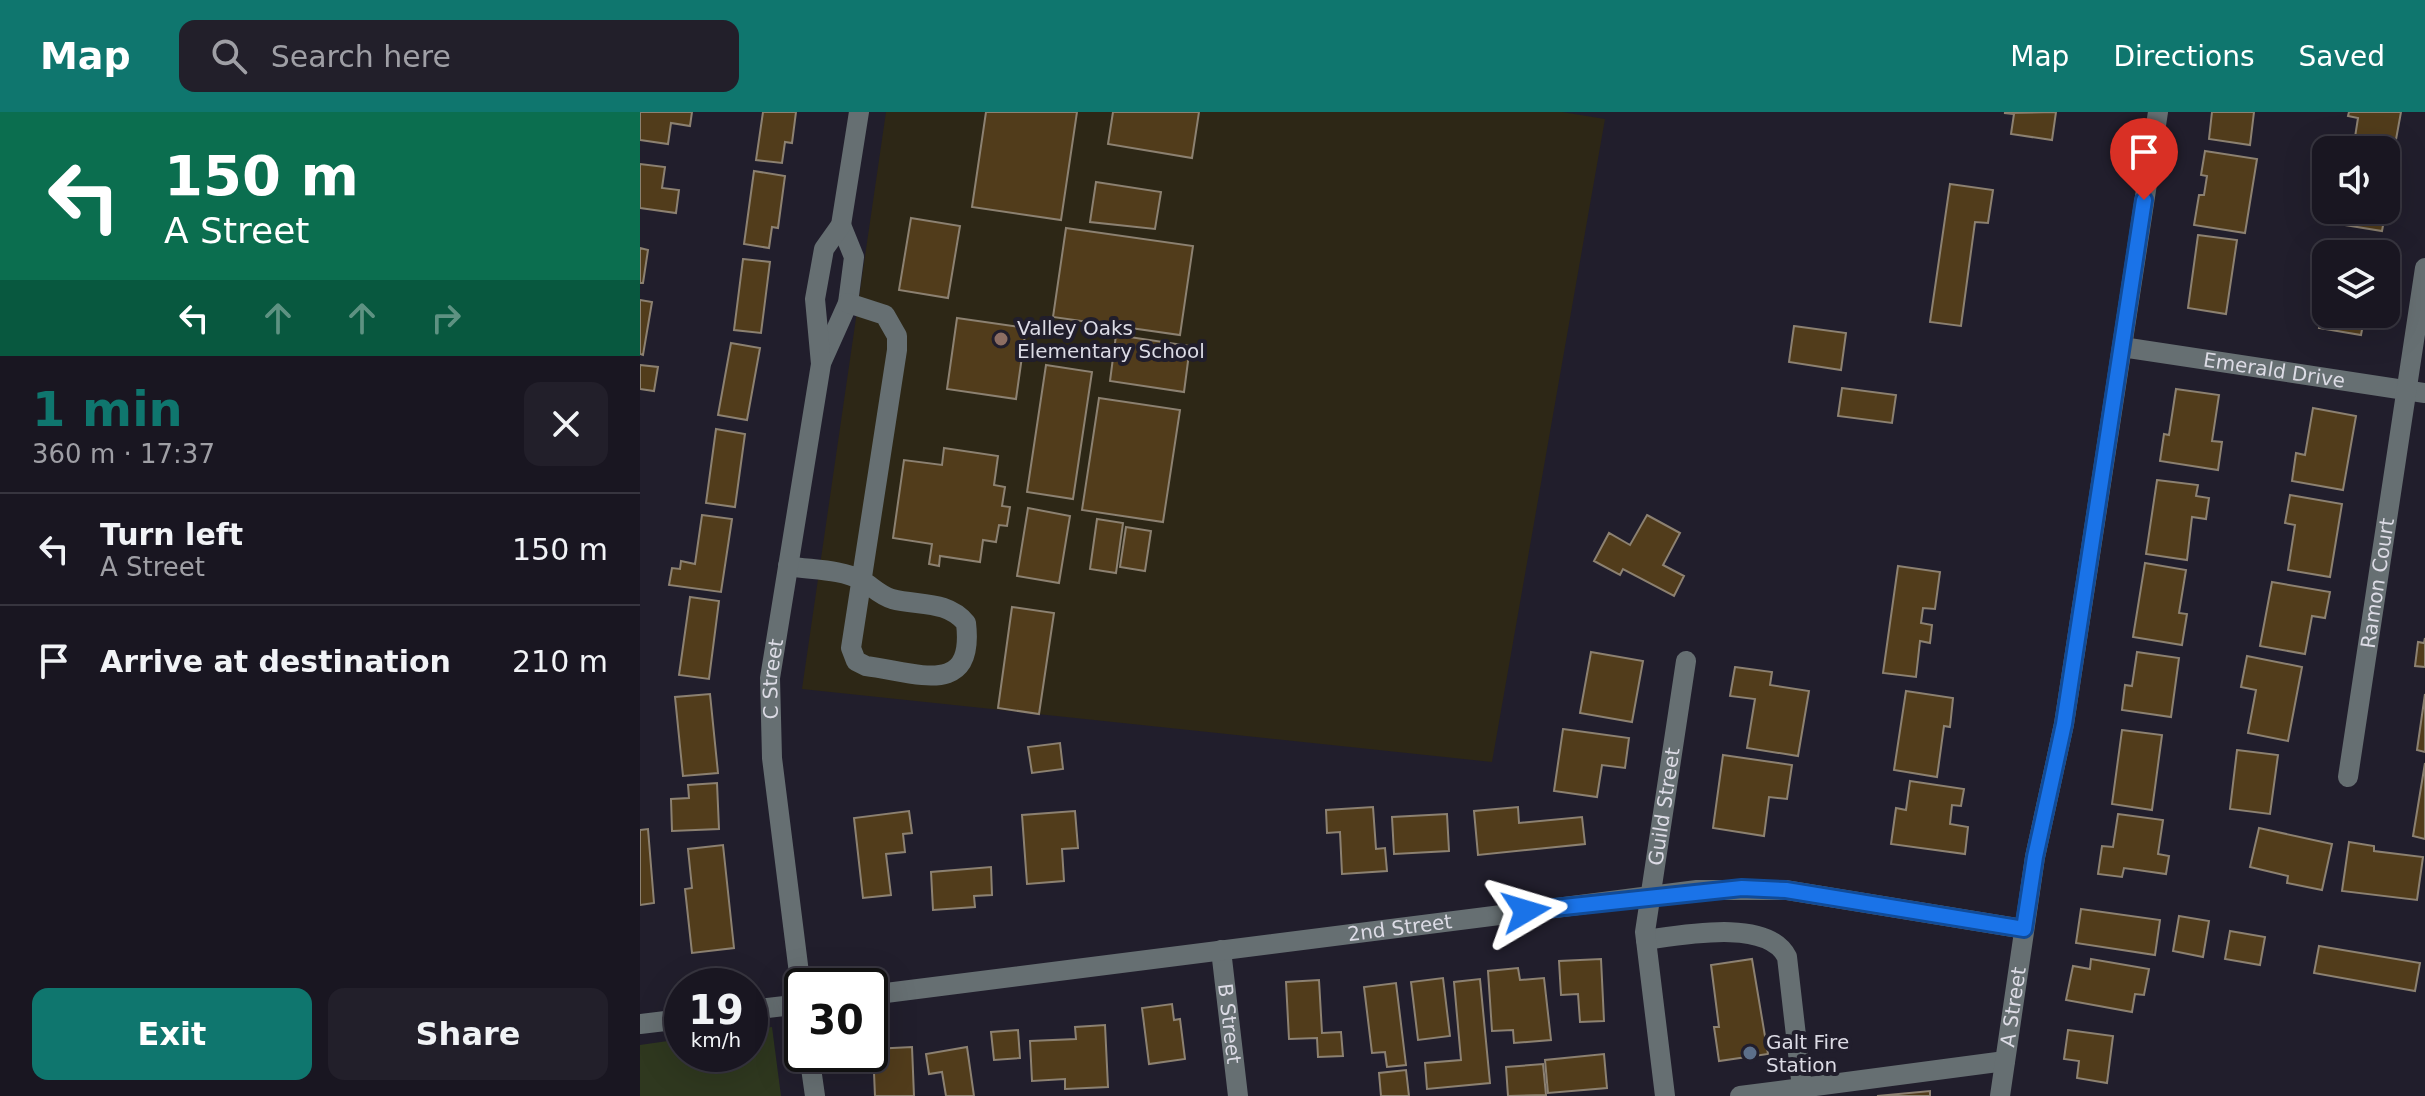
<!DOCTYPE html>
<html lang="en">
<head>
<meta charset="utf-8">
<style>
	:root { --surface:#191621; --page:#221f2a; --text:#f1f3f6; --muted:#9f9fa5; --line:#37353f; --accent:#0f766e }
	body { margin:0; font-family:"DejaVu Sans",sans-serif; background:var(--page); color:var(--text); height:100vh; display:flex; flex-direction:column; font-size:30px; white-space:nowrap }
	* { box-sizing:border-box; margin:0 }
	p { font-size:26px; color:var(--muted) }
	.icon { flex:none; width:44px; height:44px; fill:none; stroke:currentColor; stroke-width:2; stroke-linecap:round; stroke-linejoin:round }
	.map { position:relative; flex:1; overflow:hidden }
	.side { display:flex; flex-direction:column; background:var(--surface); width:640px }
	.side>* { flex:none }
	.top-card { background:#0b6e4f; color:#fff; overflow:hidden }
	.controls { position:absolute; left:1672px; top:24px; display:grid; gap:16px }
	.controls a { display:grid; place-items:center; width:88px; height:88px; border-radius:16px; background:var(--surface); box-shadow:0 8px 32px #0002,0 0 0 2px var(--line); font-size:40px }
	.speed { position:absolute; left:24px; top:856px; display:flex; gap:16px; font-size:40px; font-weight:700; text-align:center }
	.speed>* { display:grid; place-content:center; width:104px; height:104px; border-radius:50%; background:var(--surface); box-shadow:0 8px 32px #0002,0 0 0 2px var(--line); line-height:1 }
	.speed small { font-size:20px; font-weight:400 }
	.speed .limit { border:4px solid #111; border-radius:12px; background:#fff; color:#111 }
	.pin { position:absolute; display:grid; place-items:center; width:68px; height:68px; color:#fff; margin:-82px -34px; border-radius:50% 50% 50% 0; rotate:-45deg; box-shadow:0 0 8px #0007 }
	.pin .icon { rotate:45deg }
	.me { position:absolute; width:88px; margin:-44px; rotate:83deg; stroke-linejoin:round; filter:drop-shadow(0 0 6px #0008) }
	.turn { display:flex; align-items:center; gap:28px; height:168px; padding:0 32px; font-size:36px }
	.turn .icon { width:104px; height:104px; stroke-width:2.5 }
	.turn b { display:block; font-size:56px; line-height:68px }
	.lanes { display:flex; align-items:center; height:76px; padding:0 32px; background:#0003; justify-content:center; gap:40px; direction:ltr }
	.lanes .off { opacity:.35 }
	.round { display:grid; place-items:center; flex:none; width:84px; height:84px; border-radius:16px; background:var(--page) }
	.head { display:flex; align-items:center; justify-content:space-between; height:136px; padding:0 32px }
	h1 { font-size:48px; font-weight:700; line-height:60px; color:var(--accent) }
	.cta { display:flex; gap:16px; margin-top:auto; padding:16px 32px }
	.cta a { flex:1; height:92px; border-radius:16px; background:var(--accent); color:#fff; font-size:32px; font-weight:700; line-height:92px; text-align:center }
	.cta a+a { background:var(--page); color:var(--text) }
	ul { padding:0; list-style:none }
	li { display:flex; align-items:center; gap:24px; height:112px; padding:0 32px; border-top:2px solid var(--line) }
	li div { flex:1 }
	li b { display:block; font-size:30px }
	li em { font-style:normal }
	header { display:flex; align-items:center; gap:48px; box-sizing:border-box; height:112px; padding:0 40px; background:var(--accent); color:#fff }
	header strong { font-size:38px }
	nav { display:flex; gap:44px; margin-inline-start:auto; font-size:28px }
	.search { width:560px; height:72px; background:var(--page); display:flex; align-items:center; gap:20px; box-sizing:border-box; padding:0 28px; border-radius:16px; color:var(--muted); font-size:30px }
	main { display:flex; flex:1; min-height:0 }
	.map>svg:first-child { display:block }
</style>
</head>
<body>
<header>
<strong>Map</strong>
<div class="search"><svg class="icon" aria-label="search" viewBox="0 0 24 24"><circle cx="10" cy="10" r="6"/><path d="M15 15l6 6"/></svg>Search here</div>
<nav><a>Map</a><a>Directions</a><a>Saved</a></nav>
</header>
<main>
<section class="side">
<div class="top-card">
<div class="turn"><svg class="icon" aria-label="left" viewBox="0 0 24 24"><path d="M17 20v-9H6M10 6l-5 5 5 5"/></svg><div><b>150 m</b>A Street</div></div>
<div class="lanes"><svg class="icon" aria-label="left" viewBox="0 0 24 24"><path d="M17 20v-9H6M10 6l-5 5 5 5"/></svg><svg class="icon off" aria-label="ahead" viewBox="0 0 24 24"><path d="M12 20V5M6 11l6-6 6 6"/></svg><svg class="icon off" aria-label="ahead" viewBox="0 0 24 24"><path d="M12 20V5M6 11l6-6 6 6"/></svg><svg class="icon off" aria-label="right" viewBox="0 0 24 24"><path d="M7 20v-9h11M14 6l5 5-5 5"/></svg></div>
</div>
<div class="head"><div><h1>1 min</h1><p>360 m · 17:37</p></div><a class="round"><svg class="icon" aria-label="close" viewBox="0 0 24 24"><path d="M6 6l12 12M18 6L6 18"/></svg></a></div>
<ul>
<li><svg class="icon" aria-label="left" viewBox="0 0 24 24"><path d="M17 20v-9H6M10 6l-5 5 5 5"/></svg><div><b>Turn left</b><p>A Street</p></div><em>150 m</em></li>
<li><svg class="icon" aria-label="arrive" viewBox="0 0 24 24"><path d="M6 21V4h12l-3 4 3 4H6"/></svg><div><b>Arrive at destination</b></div><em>210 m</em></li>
</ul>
<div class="cta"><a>Exit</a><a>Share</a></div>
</section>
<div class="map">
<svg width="1785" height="984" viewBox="0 0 1785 984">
	<rect width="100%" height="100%" fill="#211e2c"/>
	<path fill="#2d2716" d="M 246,0 L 922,0 L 965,7 L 852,650 L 162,577 Z"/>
	<path fill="#2f381f" d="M 132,915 L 141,984 L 0,984 L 0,933 L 42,927 L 42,942 L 110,942 L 110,918 Z"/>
	<path fill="#513c1b" stroke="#8c8171" stroke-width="2" d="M 0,0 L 52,0 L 50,14 L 31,11 L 28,32 L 0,28 Z
		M 123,0 L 156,0 L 152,31 L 145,30 L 142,51 L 116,48 Z
		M 346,0 L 437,0 L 421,108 L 332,95 Z
		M 473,0 L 559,0 L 552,46 L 468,32 Z
		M 1416,0 L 1412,28 L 1371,22 L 1374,2 L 1364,1 Z
		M 1572,0 L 1614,0 L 1610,33 L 1569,27 Z
		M 1709,0 L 1761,0 L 1751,55 L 1746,54 L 1746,38 L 1713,38 L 1718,6 L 1708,4 Z
		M 1565,39 L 1617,47 L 1605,121 L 1554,113 L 1559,83 L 1564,83 L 1567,64 L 1561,63 Z
		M 0,52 L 25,55 L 22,76 L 39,78 L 36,101 L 0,96 Z
		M 114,59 L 145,64 L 138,116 L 132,115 L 129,136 L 104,132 Z
		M 456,70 L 521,80 L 515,117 L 450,110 Z
		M 1310,72 L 1353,78 L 1348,111 L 1335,110 L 1321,214 L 1290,210 Z
		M 1688,98 L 1746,98 L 1742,119 L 1686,110 Z
		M 271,106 L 320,114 L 308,186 L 259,178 Z
		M 426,116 L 553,134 L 540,223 L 413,205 Z
		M 1558,123 L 1597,128 L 1586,202 L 1548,196 Z
		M 0,136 L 8,138 L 3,171 L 0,171 Z
		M 103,147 L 130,150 L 121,221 L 94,218 Z
		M 1686,178 L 1686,202 L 1725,202 L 1721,223 L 1679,216 Z
		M 0,188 L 12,190 L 3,243 L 0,242 Z
		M 317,206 L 386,216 L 376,287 L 307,277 Z
		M 1154,214 L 1206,221 L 1201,258 L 1149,250 Z
		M 476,223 L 550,234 L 544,280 L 470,269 Z
		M 91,231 L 120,236 L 107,308 L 78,303 Z
		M 0,253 L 18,255 L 14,279 L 0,277 Z
		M 406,253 L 452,260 L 433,387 L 387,380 Z
		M 1202,276 L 1256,283 L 1252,311 L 1198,304 Z
		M 1536,277 L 1579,283 L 1572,329 L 1582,330 L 1578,358 L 1520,349 L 1524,322 L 1529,323 Z
		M 459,286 L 540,298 L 523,410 L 442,398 Z
		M 1673,296 L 1716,304 L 1703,378 L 1652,369 L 1656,341 L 1665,343 Z
		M 76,317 L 105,322 L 95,395 L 66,391 Z
		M 304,336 L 358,344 L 354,373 L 365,375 L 362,394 L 370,395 L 367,414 L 359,413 L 356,430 L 343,428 L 340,450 L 300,444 L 299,454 L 289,452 L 292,432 L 253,426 L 264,348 L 302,353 Z
		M 1517,368 L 1558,373 L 1556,384 L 1569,386 L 1566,407 L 1552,405 L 1547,448 L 1506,442 Z
		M 1650,383 L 1702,392 L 1690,465 L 1648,458 L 1655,413 L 1645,411 Z
		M 388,396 L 430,404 L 419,471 L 377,464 Z
		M 62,403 L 92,407 L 81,480 L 29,473 L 32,456 L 40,457 L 41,449 L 55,452 Z
		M 1007,403 L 1040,421 L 1023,453 L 1044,464 L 1034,484 L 983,457 L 980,463 L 954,449 L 969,421 L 990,433 Z
		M 457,407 L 483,411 L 476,461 L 450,457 Z
		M 486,415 L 511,419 L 505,459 L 480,455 Z
		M 1505,451 L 1546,458 L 1539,501 L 1547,502 L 1542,533 L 1493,525 Z
		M 1258,454 L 1300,460 L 1295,497 L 1283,496 L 1281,511 L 1292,513 L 1290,531 L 1280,529 L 1276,565 L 1243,561 Z
		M 1632,470 L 1690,480 L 1685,506 L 1672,504 L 1665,542 L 1620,534 Z
		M 50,485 L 79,489 L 69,567 L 39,563 Z
		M 372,495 L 414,501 L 399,602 L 358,596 Z
		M 1785,526 L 1785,555 L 1775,554 L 1778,530 L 1784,531 Z
		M 951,540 L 1003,549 L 992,610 L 940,601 Z
		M 1497,540 L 1539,546 L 1531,605 L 1482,598 L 1485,573 L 1492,574 Z
		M 1607,544 L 1662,555 L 1648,629 L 1608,621 L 1616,578 L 1601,575 Z
		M 1095,555 L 1132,560 L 1130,573 L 1169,579 L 1158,644 L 1107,636 L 1115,587 L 1090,584 Z
		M 1266,579 L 1313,586 L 1310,615 L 1304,614 L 1297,665 L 1254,658 Z
		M 70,582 L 78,661 L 43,664 L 35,585 Z
		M 1785,582 L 1785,640 L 1777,638 Z
		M 923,617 L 989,626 L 985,656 L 962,653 L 957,685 L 914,679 Z
		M 1482,618 L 1522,623 L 1512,698 L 1472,692 Z
		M 420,631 L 423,657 L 392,661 L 388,635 Z
		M 1597,638 L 1638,643 L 1630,702 L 1590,697 Z
		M 1083,643 L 1152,653 L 1147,687 L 1129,685 L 1124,724 L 1073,716 Z
		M 1785,651 L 1785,727 L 1773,724 Z
		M 1270,669 L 1324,677 L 1321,694 L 1312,693 L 1310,712 L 1328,715 L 1325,742 L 1251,732 L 1256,696 L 1266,698 Z
		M 77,671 L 79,717 L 32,719 L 31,687 L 49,686 L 48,673 Z
		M 733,695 L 736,737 L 745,736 L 747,759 L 702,762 L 700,720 L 687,721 L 686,698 Z
		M 878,695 L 879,711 L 942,705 L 945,732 L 838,743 L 834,699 Z
		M 269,699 L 272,721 L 263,722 L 265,740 L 246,742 L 251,783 L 223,786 L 214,706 Z
		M 435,699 L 438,736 L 422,737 L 424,769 L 387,772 L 382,703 Z
		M 807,702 L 809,739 L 754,742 L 752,705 Z
		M 1478,702 L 1523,708 L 1518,742 L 1529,744 L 1526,762 L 1484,756 L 1482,765 L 1458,762 L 1462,734 L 1473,735 Z
		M 1619,716 L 1692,732 L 1682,778 L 1647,771 L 1648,764 L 1610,755 Z
		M 8,717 L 14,791 L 0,793 L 0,718 Z
		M 1709,730 L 1734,734 L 1734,739 L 1783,745 L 1777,788 L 1702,779 Z
		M 83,733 L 94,836 L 52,841 L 45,777 L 52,776 L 48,737 Z
		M 351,755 L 352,783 L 334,784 L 335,795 L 293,798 L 291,760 Z
		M 1441,797 L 1520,808 L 1515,843 L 1436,831 Z
		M 1539,804 L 1569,809 L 1563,845 L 1533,839 Z
		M 1590,819 L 1625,825 L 1620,853 L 1585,847 Z
		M 1679,834 L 1780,851 L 1775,879 L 1674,861 Z
		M 961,847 L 964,909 L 940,910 L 938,882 L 921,883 L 919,849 Z
		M 1112,847 L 1128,942 L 1079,949 L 1074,915 L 1079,915 L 1071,853 Z
		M 1451,847 L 1509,857 L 1504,883 L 1495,882 L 1492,900 L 1426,888 L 1433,854 L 1450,857 Z
		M 878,856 L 880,868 L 904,866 L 911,928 L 874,931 L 873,918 L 852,919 L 848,859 Z
		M 803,866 L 810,924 L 778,928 L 771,870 Z
		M 840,867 L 850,971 L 787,977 L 785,951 L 821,948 L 814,870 Z
		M 679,868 L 682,921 L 701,920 L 703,944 L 678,945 L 677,926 L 649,927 L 646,870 Z
		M 756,871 L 766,953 L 747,955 L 745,940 L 732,941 L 724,875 Z
		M 532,892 L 534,908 L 540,907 L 545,947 L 509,952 L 502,896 Z
		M 465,913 L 468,975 L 425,977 L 425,967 L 392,969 L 390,929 L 436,927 L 435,915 Z
		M 378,918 L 380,946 L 354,948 L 351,920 Z
		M 1428,918 L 1473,924 L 1467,971 L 1437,966 L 1439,949 L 1424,947 Z
		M 272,935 L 274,984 L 235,984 L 233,937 Z
		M 327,935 L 334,984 L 306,984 L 302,960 L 289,962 L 286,942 Z
		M 964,942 L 967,976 L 908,981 L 905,948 Z
		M 903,952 L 906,983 L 868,984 L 866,955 Z
		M 766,958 L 769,984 L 741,984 L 739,961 Z
		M 1290,979 L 1290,984 L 1237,984 Z"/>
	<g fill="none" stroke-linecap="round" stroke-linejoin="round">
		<g stroke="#666f72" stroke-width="20">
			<path id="s1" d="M 1482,235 L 1785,281"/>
			<path d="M 182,249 L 208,191 L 214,145 L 201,113"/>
			<path d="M 148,454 C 170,458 201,457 221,468 C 232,474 239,483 252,487 C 279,494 307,488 326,511 C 335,587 275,560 226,554 L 216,549 L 211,536 L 257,238 L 257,224 L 245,203 L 208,191"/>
			<path id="s2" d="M 1708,665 L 1785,156"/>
			<path d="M 1006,828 C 1042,823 1128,806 1147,845 L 1162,976"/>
			<path id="s3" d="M 581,838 L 598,984"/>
			<path id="s4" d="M 230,883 L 1057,778 L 1146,778 L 1384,817"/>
			<path id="s5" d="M 162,885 L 132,646 L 130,566 L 181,252 L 175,187 L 184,137 L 201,113 L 219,0"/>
			<path d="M 110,898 L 162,892"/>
			<path d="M 0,912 L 42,907"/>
			<path d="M 169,942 L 175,984"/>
			<path id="s6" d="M 1025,984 L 1005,820 L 1046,549"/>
			<path d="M 1100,984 L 1365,949"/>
			<path id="s7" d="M 1360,984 L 1395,745 L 1424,612 L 1518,0"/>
		</g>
	</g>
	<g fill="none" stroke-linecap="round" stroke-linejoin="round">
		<g stroke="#114b97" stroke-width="20">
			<path id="route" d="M 886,799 L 1102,776 L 1146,778 L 1384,817 L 1395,745 L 1424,612 L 1504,88"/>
		</g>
		<use href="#route" stroke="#1a73e8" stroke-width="14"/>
	</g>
	<circle fill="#8d6e63" stroke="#211e2c" stroke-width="3" cx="361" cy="227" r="8"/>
	<circle fill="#5c6f8a" stroke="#211e2c" stroke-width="3" cx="1110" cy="941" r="8"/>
	<g text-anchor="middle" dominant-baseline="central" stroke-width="8" stroke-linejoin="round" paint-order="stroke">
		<g font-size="20" fill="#dcdbe5" stroke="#211e2c" text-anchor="start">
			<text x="377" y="216">Valley Oaks<tspan x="377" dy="23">Elementary School</tspan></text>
			<text x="1126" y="930">Galt Fire<tspan x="1126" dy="23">Station</tspan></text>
		</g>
		<g font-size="20" fill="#dcdbe5" stroke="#211e2c">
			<text stroke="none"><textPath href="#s1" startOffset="154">Emerald Drive</textPath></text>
			<text stroke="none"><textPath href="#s2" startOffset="196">Ramon Court</textPath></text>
			<text stroke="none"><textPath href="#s5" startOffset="320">C Street</textPath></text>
			<text stroke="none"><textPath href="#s6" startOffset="292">Guild Street</textPath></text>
			<text stroke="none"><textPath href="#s4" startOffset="534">2nd Street</textPath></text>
			<text stroke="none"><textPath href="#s7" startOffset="90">A Street</textPath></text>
			<text stroke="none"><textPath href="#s3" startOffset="74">B Street</textPath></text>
		</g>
	</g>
</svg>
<div class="controls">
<a><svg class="icon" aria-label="sound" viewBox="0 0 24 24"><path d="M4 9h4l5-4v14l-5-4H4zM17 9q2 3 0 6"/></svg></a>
<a><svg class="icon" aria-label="layers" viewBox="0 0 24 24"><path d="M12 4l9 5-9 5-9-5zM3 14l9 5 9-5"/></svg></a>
</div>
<div class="speed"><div>19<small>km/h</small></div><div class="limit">30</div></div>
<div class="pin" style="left:1504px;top:88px;background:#d93025"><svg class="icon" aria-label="arrive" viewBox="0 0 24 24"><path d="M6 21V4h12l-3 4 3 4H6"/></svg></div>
<svg class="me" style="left:886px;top:799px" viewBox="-20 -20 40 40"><path d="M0-17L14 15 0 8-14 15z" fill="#1a73e8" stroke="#fff" stroke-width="4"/></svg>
</div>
</main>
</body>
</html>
